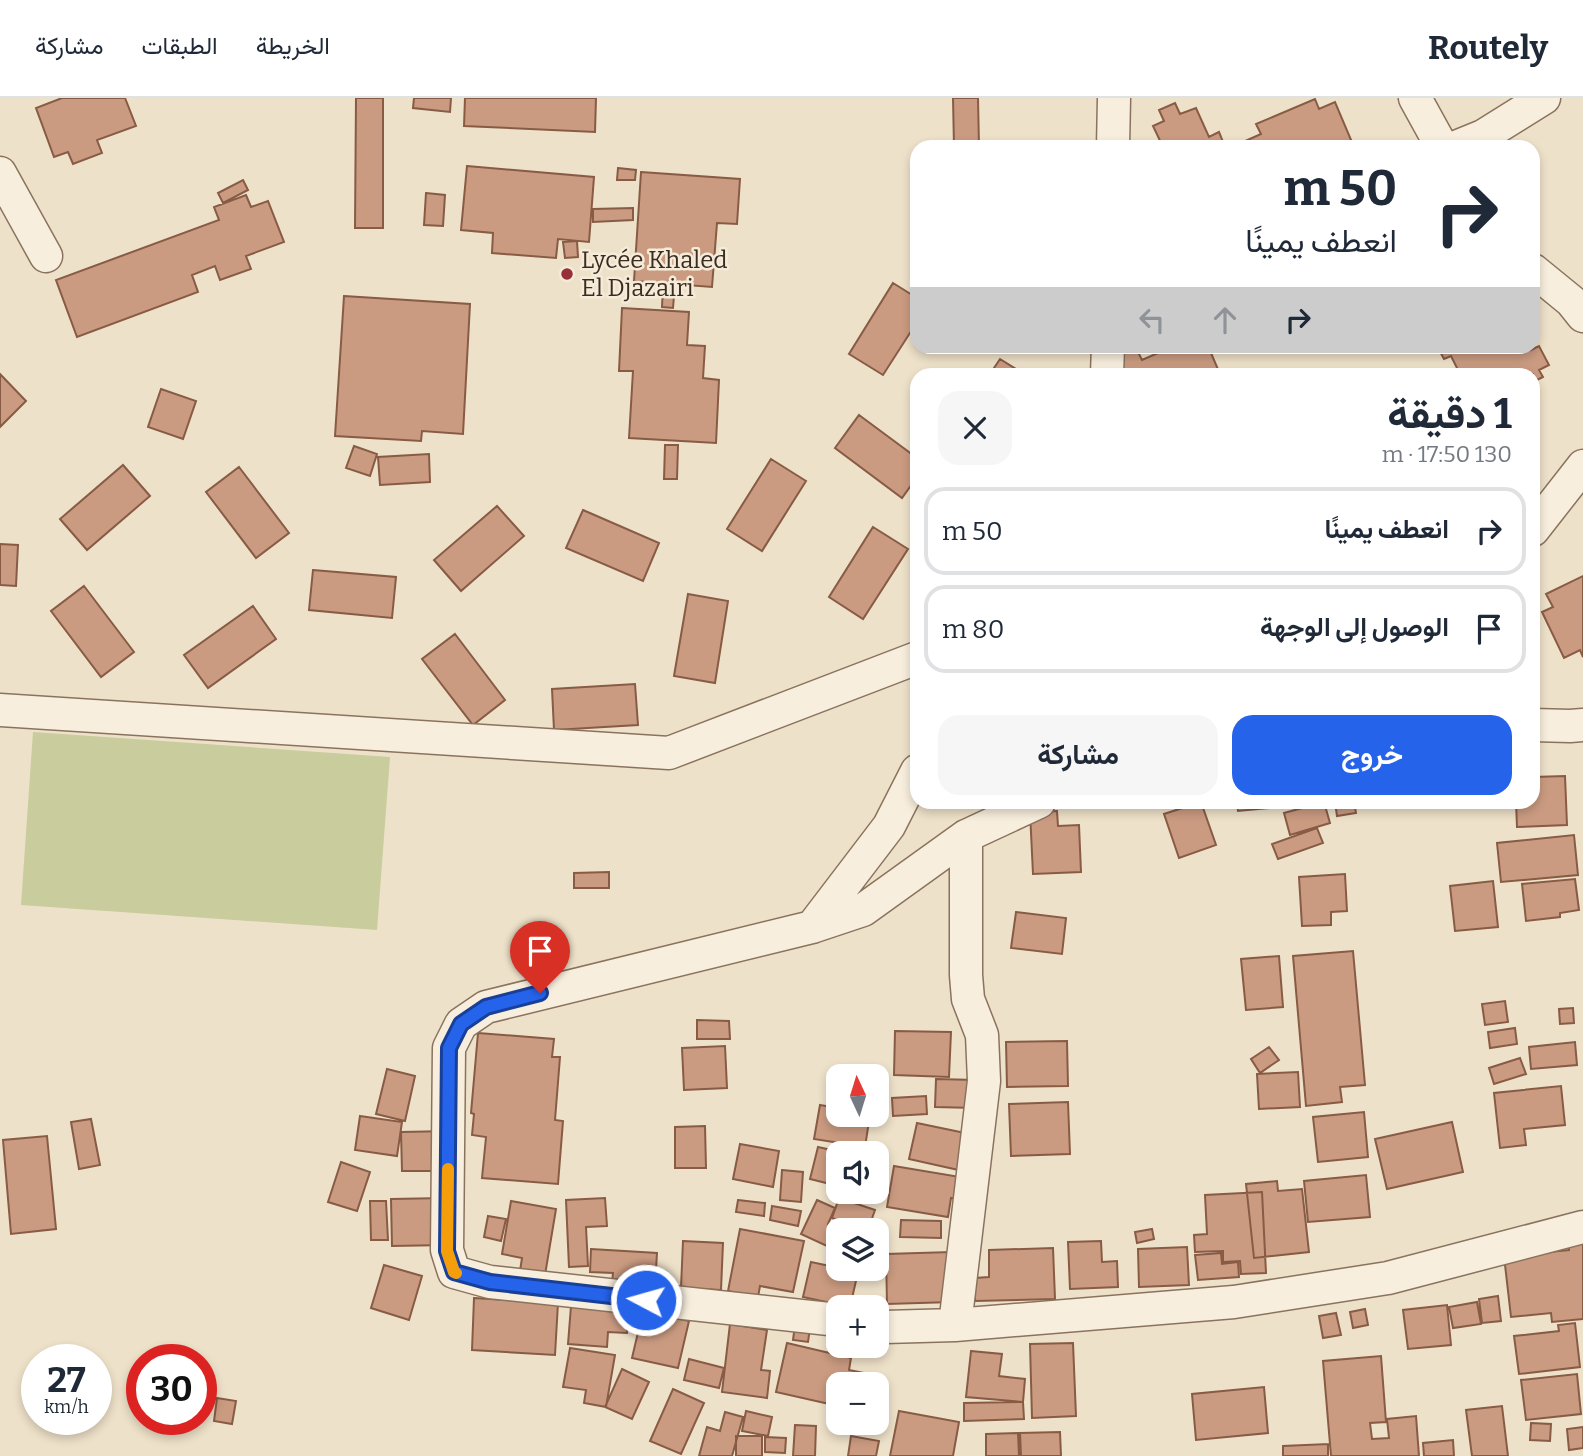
<!DOCTYPE html>
<html lang="ar">
<head>
<meta charset="utf-8">
<style>
	:root { --surface:#fff; --page:#f6f6f7; --text:#1f2937; --muted:#747a83; --line:#e0e1e3; --accent:#2563eb }
	body { margin:0; font-family:Bitter,Vazirmatn,serif; background:var(--page); color:var(--text); direction:rtl; height:100vh; display:flex; flex-direction:column; font-size:26px; white-space:nowrap }
	* { box-sizing:border-box; margin:0 }
	p { font-size:23px; color:var(--muted) }
	.icon { flex:none; width:38px; height:38px; fill:none; stroke:currentColor; stroke-width:2; stroke-linecap:round; stroke-linejoin:round }
	.map { position:relative; flex:1; overflow:hidden; direction:ltr }
	.sheet { position:absolute; left:910px; top:270px; width:630px; height:441px; display:flex; flex-direction:column; background:var(--surface); border-radius:21px; box-shadow:0 4px 10px #0003; direction:rtl }
	.sheet>* { flex:none }
	.guide { position:absolute; left:910px; top:42px; width:630px; height:214px; border-radius:21px; box-shadow:0 4px 10px #0003; direction:rtl; background:#fff; color:var(--text); overflow:hidden }
	.needle { width:46px; rotate:356deg }
	.fabs { position:absolute; left:826px; top:966px; display:grid; gap:14px }
	.fabs a { display:grid; place-items:center; width:63px; height:63px; border-radius:14px; background:var(--surface); box-shadow:0 4px 10px #0003; font-size:35px }
	.speed { position:absolute; left:21px; top:1246px; display:flex; gap:14px; font-size:35px; font-weight:700; text-align:center }
	.speed>* { display:grid; place-content:center; width:91px; height:91px; border-radius:50%; background:var(--surface); box-shadow:0 4px 10px #0003; line-height:1 }
	.speed small { font-size:18px; font-weight:400 }
	.speed .limit { border:10px solid #d22; background:#fff; color:#111 }
	.pin { position:absolute; display:grid; place-items:center; width:60px; height:60px; color:#fff; margin:-72px -30px; border-radius:50% 50% 50% 0; rotate:-45deg; box-shadow:0 0 7px #0007 }
	.pin .icon { rotate:45deg }
	.me { position:absolute; width:77px; margin:-38px; rotate:276deg; stroke-linejoin:round; filter:drop-shadow(0 0 5px #0008) }
	.turn { display:flex; align-items:center; gap:24px; height:147px; padding:0 28px; font-size:32px }
	.turn .icon { width:91px; height:91px; stroke-width:2.5 }
	.turn b { display:block; font-size:49px; line-height:60px }
	.lanes { display:flex; align-items:center; height:66px; padding:0 28px; background:#0003; justify-content:center; gap:35px; direction:ltr }
	.lanes .off { opacity:.35 }
	.round { display:grid; place-items:center; flex:none; width:74px; height:74px; border-radius:21px; background:var(--page) }
	.overview { display:flex; align-items:center; justify-content:space-between; height:119px; padding:0 28px }
	h1 { font-size:42px; font-weight:700; line-height:52px }
	.primary-button { display:flex; gap:14px; margin-top:auto; padding:14px 28px }
	.primary-button a { flex:1; height:80px; border-radius:21px; background:var(--accent); color:#fff; font-size:28px; font-weight:700; line-height:80px; text-align:center }
	.primary-button a+a { background:var(--page); color:var(--text) }
	ul { padding:0; list-style:none }
	li { display:flex; align-items:center; gap:21px; height:88px; margin:0 14px 10px; padding:0 14px; border:4px solid var(--line); border-radius:21px }
	li div { flex:1 }
	li b { display:block; font-size:26px }
	li em { font-style:normal }
	header { display:flex; align-items:center; gap:42px; box-sizing:border-box; height:98px; padding:0 35px; background:var(--surface); border-bottom:2px solid var(--line) }
	header strong { font-size:33px }
	nav { display:flex; gap:38px; margin-inline-start:auto; font-size:24px }
	.map>svg:first-child { display:block }
</style>
</head>
<body>
<header>
<strong>Routely</strong>
<nav><a>الخريطة</a><a>الطبقات</a><a>مشاركة</a></nav>
</header>
<div class="map">
<svg width="1583" height="1358" viewBox="0 0 1583 1358">
	<rect width="100%" height="100%" fill="#eee1c9"/>
	<path fill="#c9cc9d" d="M 33,634 L 390,659 L 377,832 L 21,807 Z"/>
	<path fill="#ca9b81" stroke="#885b45" stroke-width="2" d="M 62,0 L 125,0 L 136,28 L 97,42 L 102,55 L 73,66 L 68,54 L 54,59 L 36,10 Z
		M 356,0 L 383,0 L 383,130 L 355,130 Z
		M 414,0 L 451,0 L 450,14 L 413,10 Z
		M 465,0 L 596,0 L 595,34 L 464,28 Z
		M 953,0 L 978,0 L 979,49 L 954,49 Z
		M 1315,1 L 1319,11 L 1335,4 L 1354,49 L 1232,49 L 1261,36 L 1256,26 Z
		M 1175,5 L 1180,16 L 1196,10 L 1209,39 L 1219,34 L 1225,49 L 1163,49 L 1153,28 L 1164,23 L 1159,12 Z
		M 467,68 L 594,79 L 589,144 L 558,141 L 556,160 L 492,155 L 493,135 L 461,132 Z
		M 618,70 L 636,72 L 635,82 L 617,82 Z
		M 641,74 L 740,81 L 737,126 L 717,125 L 712,189 L 634,183 Z
		M 243,82 L 248,92 L 223,105 L 218,95 Z
		M 426,95 L 445,97 L 443,128 L 424,127 Z
		M 246,97 L 251,109 L 268,103 L 284,144 L 246,158 L 251,171 L 220,182 L 215,168 L 192,177 L 198,194 L 77,239 L 56,182 L 219,122 L 214,109 Z
		M 633,110 L 633,122 L 593,124 L 593,111 Z
		M 577,143 L 578,159 L 565,160 L 563,144 Z
		M 893,185 L 917,200 L 917,224 L 883,277 L 849,256 Z
		M 663,186 L 675,186 L 673,210 L 662,209 Z
		M 344,198 L 470,206 L 463,336 L 422,333 L 421,343 L 335,338 Z
		M 622,210 L 689,214 L 687,247 L 705,248 L 703,280 L 719,282 L 716,345 L 629,340 L 633,273 L 619,273 Z
		M 1174,248 L 1208,248 L 1220,276 L 1112,276 L 1114,260 L 1136,250 L 1142,262 Z
		M 1437,248 L 1530,248 L 1531,252 L 1539,248 L 1549,267 L 1539,272 L 1543,279 L 1533,284 L 1533,276 L 1460,276 L 1451,258 L 1444,261 Z
		M 1000,261 L 1024,276 L 990,276 Z
		M 0,276 L 26,303 L 0,329 Z
		M 161,291 L 196,303 L 183,341 L 148,329 Z
		M 859,317 L 917,360 L 917,379 L 902,400 L 835,350 Z
		M 665,347 L 678,347 L 677,381 L 664,381 Z
		M 354,348 L 377,356 L 370,378 L 346,370 Z
		M 429,356 L 430,384 L 380,387 L 378,359 Z
		M 771,361 L 806,383 L 762,453 L 727,431 Z
		M 123,367 L 150,398 L 87,452 L 60,421 Z
		M 239,369 L 289,435 L 256,460 L 206,394 Z
		M 497,408 L 524,438 L 461,493 L 434,462 Z
		M 583,412 L 659,445 L 643,483 L 566,450 Z
		M 873,429 L 908,451 L 863,521 L 829,499 Z
		M 0,446 L 18,447 L 16,488 L 0,487 Z
		M 313,472 L 396,479 L 392,520 L 309,512 Z
		M 1583,478 L 1583,559 L 1580,552 L 1564,560 L 1542,514 L 1553,509 L 1546,496 Z
		M 84,488 L 134,554 L 101,579 L 51,513 Z
		M 688,496 L 728,503 L 715,585 L 674,578 Z
		M 253,508 L 276,541 L 208,590 L 184,557 Z
		M 455,536 L 505,602 L 473,627 L 422,561 Z
		M 635,586 L 638,627 L 554,632 L 552,591 Z
		M 1565,678 L 1567,727 L 1517,729 L 1516,704 L 1533,704 L 1533,679 Z
		M 1201,704 L 1216,747 L 1179,760 L 1164,716 Z
		M 1237,704 L 1278,704 L 1279,709 L 1238,713 Z
		M 1324,704 L 1330,725 L 1290,737 L 1284,715 Z
		M 1335,704 L 1354,704 L 1356,715 L 1337,718 Z
		M 1057,713 L 1058,728 L 1079,727 L 1081,774 L 1033,776 L 1030,714 Z
		M 1317,730 L 1323,745 L 1278,761 L 1272,746 Z
		M 1574,737 L 1578,777 L 1501,784 L 1497,745 Z
		M 609,774 L 609,790 L 574,790 L 574,775 Z
		M 1345,776 L 1347,813 L 1331,814 L 1331,827 L 1302,828 L 1299,779 Z
		M 1575,781 L 1579,812 L 1560,815 L 1560,819 L 1526,823 L 1522,786 Z
		M 1493,783 L 1498,829 L 1455,833 L 1450,788 Z
		M 1016,814 L 1066,820 L 1062,856 L 1011,850 Z
		M 1353,853 L 1365,987 L 1340,989 L 1342,1004 L 1306,1008 L 1293,858 Z
		M 1279,858 L 1283,909 L 1246,912 L 1241,861 Z
		M 1505,903 L 1508,924 L 1485,927 L 1482,906 Z
		M 1573,910 L 1574,925 L 1560,926 L 1559,911 Z
		M 697,922 L 729,923 L 730,941 L 697,941 Z
		M 1515,930 L 1517,946 L 1490,950 L 1488,934 Z
		M 895,933 L 951,934 L 949,979 L 894,977 Z
		M 478,935 L 554,941 L 552,959 L 560,959 L 555,1022 L 563,1023 L 558,1086 L 482,1080 L 486,1039 L 472,1037 L 474,1016 L 471,1015 Z
		M 1067,943 L 1068,988 L 1007,989 L 1006,944 Z
		M 1575,944 L 1577,967 L 1531,971 L 1529,949 Z
		M 725,948 L 727,990 L 684,992 L 682,950 Z
		M 1269,949 L 1279,962 L 1260,975 L 1251,961 Z
		M 1520,960 L 1526,976 L 1494,986 L 1489,970 Z
		M 387,971 L 415,978 L 405,1023 L 376,1016 Z
		M 1298,974 L 1300,1009 L 1259,1011 L 1257,976 Z
		M 936,981 L 976,982 L 975,1010 L 935,1009 Z
		M 1561,988 L 1565,1027 L 1524,1031 L 1526,1047 L 1500,1050 L 1494,995 Z
		M 926,998 L 927,1016 L 893,1018 L 892,1000 Z
		M 1068,1004 L 1070,1056 L 1011,1058 L 1009,1006 Z
		M 820,1007 L 838,1010 L 838,1017 L 870,1017 L 865,1049 L 814,1041 Z
		M 1364,1014 L 1368,1059 L 1318,1064 L 1313,1019 Z
		M 360,1018 L 402,1024 L 397,1058 L 355,1052 Z
		M 91,1021 L 100,1067 L 79,1071 L 71,1024 Z
		M 1452,1024 L 1463,1074 L 1387,1091 L 1375,1041 Z
		M 917,1025 L 970,1036 L 963,1073 L 909,1061 Z
		M 705,1028 L 706,1070 L 675,1070 L 675,1029 Z
		M 449,1033 L 450,1073 L 402,1073 L 401,1034 Z
		M 47,1038 L 56,1131 L 11,1136 L 3,1042 Z
		M 740,1046 L 779,1053 L 773,1089 L 733,1081 Z
		M 818,1049 L 845,1055 L 838,1055 L 838,1088 L 810,1081 Z
		M 341,1064 L 370,1074 L 357,1113 L 328,1104 Z
		M 894,1068 L 966,1080 L 963,1102 L 951,1100 L 948,1119 L 887,1109 Z
		M 782,1072 L 803,1074 L 801,1104 L 780,1102 Z
		M 1366,1077 L 1370,1119 L 1308,1124 L 1304,1083 Z
		M 1277,1083 L 1278,1093 L 1302,1091 L 1309,1154 L 1254,1160 L 1246,1086 Z
		M 1262,1094 L 1266,1175 L 1241,1176 L 1240,1163 L 1223,1164 L 1223,1153 L 1195,1154 L 1194,1137 L 1207,1136 L 1205,1097 Z
		M 445,1100 L 447,1147 L 392,1148 L 391,1101 Z
		M 605,1100 L 607,1128 L 586,1129 L 588,1168 L 569,1169 L 566,1102 Z
		M 839,1100 L 875,1112 L 868,1132 L 832,1120 Z
		M 738,1102 L 765,1105 L 764,1118 L 736,1114 Z
		M 817,1102 L 835,1110 L 828,1126 L 838,1131 L 829,1149 L 801,1136 Z
		M 370,1103 L 386,1103 L 388,1142 L 371,1142 Z
		M 511,1103 L 556,1111 L 545,1177 L 520,1173 L 522,1160 L 502,1156 Z
		M 772,1108 L 801,1113 L 798,1128 L 770,1122 Z
		M 488,1118 L 506,1121 L 501,1143 L 484,1139 Z
		M 901,1122 L 941,1123 L 941,1140 L 900,1139 Z
		M 740,1131 L 804,1143 L 793,1194 L 760,1188 L 758,1199 L 728,1193 Z
		M 1152,1131 L 1154,1141 L 1137,1145 L 1135,1134 Z
		M 1583,1137 L 1583,1221 L 1552,1224 L 1551,1215 L 1511,1219 L 1504,1158 L 1569,1152 L 1568,1138 Z
		M 683,1143 L 723,1145 L 721,1192 L 681,1190 Z
		M 1101,1143 L 1102,1164 L 1117,1163 L 1118,1189 L 1070,1191 L 1068,1144 Z
		M 1187,1149 L 1189,1187 L 1139,1189 L 1138,1151 Z
		M 1053,1150 L 1055,1201 L 975,1203 L 975,1180 L 989,1179 L 989,1152 Z
		M 591,1151 L 657,1155 L 655,1188 L 612,1185 L 613,1175 L 590,1174 Z
		M 951,1154 L 952,1204 L 887,1206 L 886,1156 Z
		M 1221,1155 L 1222,1166 L 1238,1164 L 1239,1179 L 1198,1182 L 1195,1157 Z
		M 811,1164 L 858,1174 L 850,1209 L 803,1199 Z
		M 384,1167 L 422,1178 L 409,1222 L 371,1210 Z
		M 1498,1198 L 1501,1223 L 1482,1225 L 1479,1201 Z
		M 474,1200 L 558,1205 L 555,1257 L 472,1252 Z
		M 1477,1204 L 1481,1226 L 1453,1230 L 1449,1209 Z
		M 1447,1207 L 1451,1247 L 1408,1251 L 1403,1212 Z
		M 571,1208 L 629,1213 L 627,1235 L 608,1234 L 607,1249 L 568,1246 Z
		M 1365,1211 L 1368,1227 L 1353,1230 L 1350,1214 Z
		M 643,1213 L 689,1223 L 678,1270 L 632,1260 Z
		M 1336,1215 L 1341,1237 L 1323,1240 L 1319,1218 Z
		M 1575,1225 L 1580,1269 L 1519,1276 L 1514,1238 L 1559,1233 L 1558,1227 Z
		M 730,1226 L 767,1232 L 761,1272 L 770,1273 L 767,1300 L 722,1294 Z
		M 795,1227 L 810,1230 L 808,1244 L 793,1242 Z
		M 787,1245 L 851,1260 L 849,1272 L 864,1275 L 861,1286 L 838,1286 L 838,1308 L 776,1294 Z
		M 1073,1245 L 1076,1318 L 1032,1320 L 1030,1246 Z
		M 570,1250 L 615,1257 L 606,1309 L 584,1305 L 586,1292 L 563,1289 Z
		M 971,1253 L 1002,1256 L 999,1278 L 1025,1281 L 1023,1304 L 966,1299 Z
		M 1381,1258 L 1386,1324 L 1370,1325 L 1372,1341 L 1389,1340 L 1387,1321 L 1416,1318 L 1419,1358 L 1331,1358 L 1323,1263 Z
		M 689,1261 L 724,1270 L 719,1290 L 684,1282 Z
		M 622,1271 L 649,1284 L 632,1321 L 605,1309 Z
		M 1577,1276 L 1581,1316 L 1526,1322 L 1521,1282 Z
		M 1264,1289 L 1268,1335 L 1196,1342 L 1192,1296 Z
		M 673,1291 L 704,1305 L 681,1356 L 650,1343 Z
		M 217,1300 L 236,1303 L 232,1326 L 214,1323 Z
		M 1023,1304 L 1024,1321 L 964,1323 L 964,1305 Z
		M 1502,1308 L 1508,1358 L 1472,1358 L 1466,1312 Z
		M 746,1313 L 772,1319 L 768,1338 L 742,1333 Z
		M 899,1313 L 959,1324 L 953,1358 L 890,1358 Z
		M 725,1314 L 743,1319 L 732,1358 L 699,1358 L 707,1329 L 720,1333 Z
		M 1531,1325 L 1551,1326 L 1550,1343 L 1530,1342 Z
		M 795,1327 L 816,1328 L 815,1358 L 793,1358 Z
		M 1583,1329 L 1583,1350 L 1569,1352 L 1567,1331 Z
		M 1060,1334 L 1061,1358 L 1021,1358 L 1020,1335 Z
		M 1018,1335 L 1019,1358 L 986,1358 L 986,1336 Z
		M 736,1338 L 762,1338 L 762,1358 L 736,1358 Z
		M 851,1338 L 879,1343 L 876,1358 L 848,1358 Z
		M 765,1339 L 786,1340 L 785,1355 L 765,1354 Z
		M 1453,1342 L 1454,1358 L 1424,1358 L 1423,1345 Z
		M 1328,1346 L 1328,1358 L 1283,1358 L 1283,1348 Z"/>
	<g fill="none" stroke-linecap="round" stroke-linejoin="round">
		<g stroke="#8a735e" stroke-width="35">
			<path id="minor" d="M 1415,0 L 1442,49
				M 1113,49 L 1114,0
				M 1456,49 L 1483,38 L 1544,0
				M 0,75 L 46,158
				M 1533,172 L 1571,203 L 1583,218
				M 1107,276 L 1108,248
				M 1533,432 L 1583,368
				M 0,612 L 669,655 L 917,560
				M 1533,627 L 1570,628 L 1583,627
				M 812,829 L 889,728 L 917,673
				M 838,1222 L 490,1184 L 454,1174 L 447,1152 L 449,950 L 461,926 L 486,909 L 812,829 L 863,812 L 966,738 L 1039,704
				M 955,1227 L 984,983 L 982,937 L 968,901 L 966,877 L 966,738
				M 877,1228 L 885,1229 L 955,1227 L 1234,1204 L 1388,1180 L 1583,1129"/>
		</g>
		<use href="#minor" stroke="#f8eedd" stroke-width="32"/>
	</g>
	<g fill="none" stroke-linecap="round" stroke-linejoin="round">
		<g stroke="#184099" stroke-width="18">
			<path id="route" d="M 540,895 L 486,909 L 461,926 L 449,950 L 447,1153 L 454,1174 L 490,1184 L 646,1202"/>
		</g>
		<use href="#route" stroke="#2563eb" stroke-width="12"/>
		<path stroke="#f59e0b" stroke-width="12" d="M 448,1071 L 447,1153 L 454,1174 L 456,1175"/>
	</g>
	<circle fill="#973037" stroke="#f5ebd9" stroke-width="2.5" cx="567" cy="176" r="7"/>
	<g text-anchor="middle" dominant-baseline="central" stroke-width="5" stroke-linejoin="round" paint-order="stroke">
		<g font-size="24" fill="#3b2c21" stroke="#f5ebd9" text-anchor="start">
			<text x="581" y="162">Lycée Khaled<tspan x="581" dy="28">El Djazairi</tspan></text>
		</g>
	</g>
</svg>
<div class="fabs">
<a><svg class="needle" viewBox="-14 -14 28 28"><path d="M0-13l5 13h-10z" fill="#e53935"/><path d="M0 13l5-13h-10z" fill="#747a83"/></svg></a>
<a><svg class="icon" aria-label="sound" viewBox="0 0 24 24"><path d="M4 9h4l5-4v14l-5-4H4zM17 9q2 3 0 6"/></svg></a>
<a><svg class="icon" aria-label="layers" viewBox="0 0 24 24"><path d="M12 4l9 5-9 5-9-5zM3 14l9 5 9-5"/></svg></a>
<a>+</a>
<a>−</a>
</div>
<div class="speed"><div>27<small>km/h</small></div><div class="limit">30</div></div>
<div class="pin" style="left:540px;top:895px;background:#d93025"><svg class="icon" aria-label="arrive" viewBox="0 0 24 24"><path d="M6 21V4h12l-3 4 3 4H6"/></svg></div>
<svg class="me" style="left:646px;top:1202px" viewBox="-20 -20 40 40"><circle r="17" fill="#2563eb" stroke="#fff" stroke-width="3"/><path d="M0-11L8 9 0 5-8 9z" fill="#fff"/></svg>
<div class="guide">
<div class="turn"><svg class="icon" aria-label="right" viewBox="0 0 24 24"><path d="M7 20v-9h11M14 6l5 5-5 5"/></svg><div><b>50 m</b>انعطف يمينًا</div></div>
<div class="lanes"><svg class="icon off" aria-label="left" viewBox="0 0 24 24"><path d="M17 20v-9H6M10 6l-5 5 5 5"/></svg><svg class="icon off" aria-label="ahead" viewBox="0 0 24 24"><path d="M12 20V5M6 11l6-6 6 6"/></svg><svg class="icon" aria-label="right" viewBox="0 0 24 24"><path d="M7 20v-9h11M14 6l5 5-5 5"/></svg></div>
</div>
<section class="sheet">
<div class="overview"><div><h1>1 دقيقة</h1><p>130 m · 17:50</p></div><a class="round"><svg class="icon" aria-label="close" viewBox="0 0 24 24"><path d="M6 6l12 12M18 6L6 18"/></svg></a></div>
<ul>
<li><svg class="icon" aria-label="right" viewBox="0 0 24 24"><path d="M7 20v-9h11M14 6l5 5-5 5"/></svg><div><b>انعطف يمينًا</b></div><em>50 m</em></li>
<li><svg class="icon" aria-label="arrive" viewBox="0 0 24 24"><path d="M6 21V4h12l-3 4 3 4H6"/></svg><div><b>الوصول إلى الوجهة</b></div><em>80 m</em></li>
</ul>
<div class="primary-button"><a>خروج</a><a>مشاركة</a></div>
</section>
</div>
</body>
</html>
